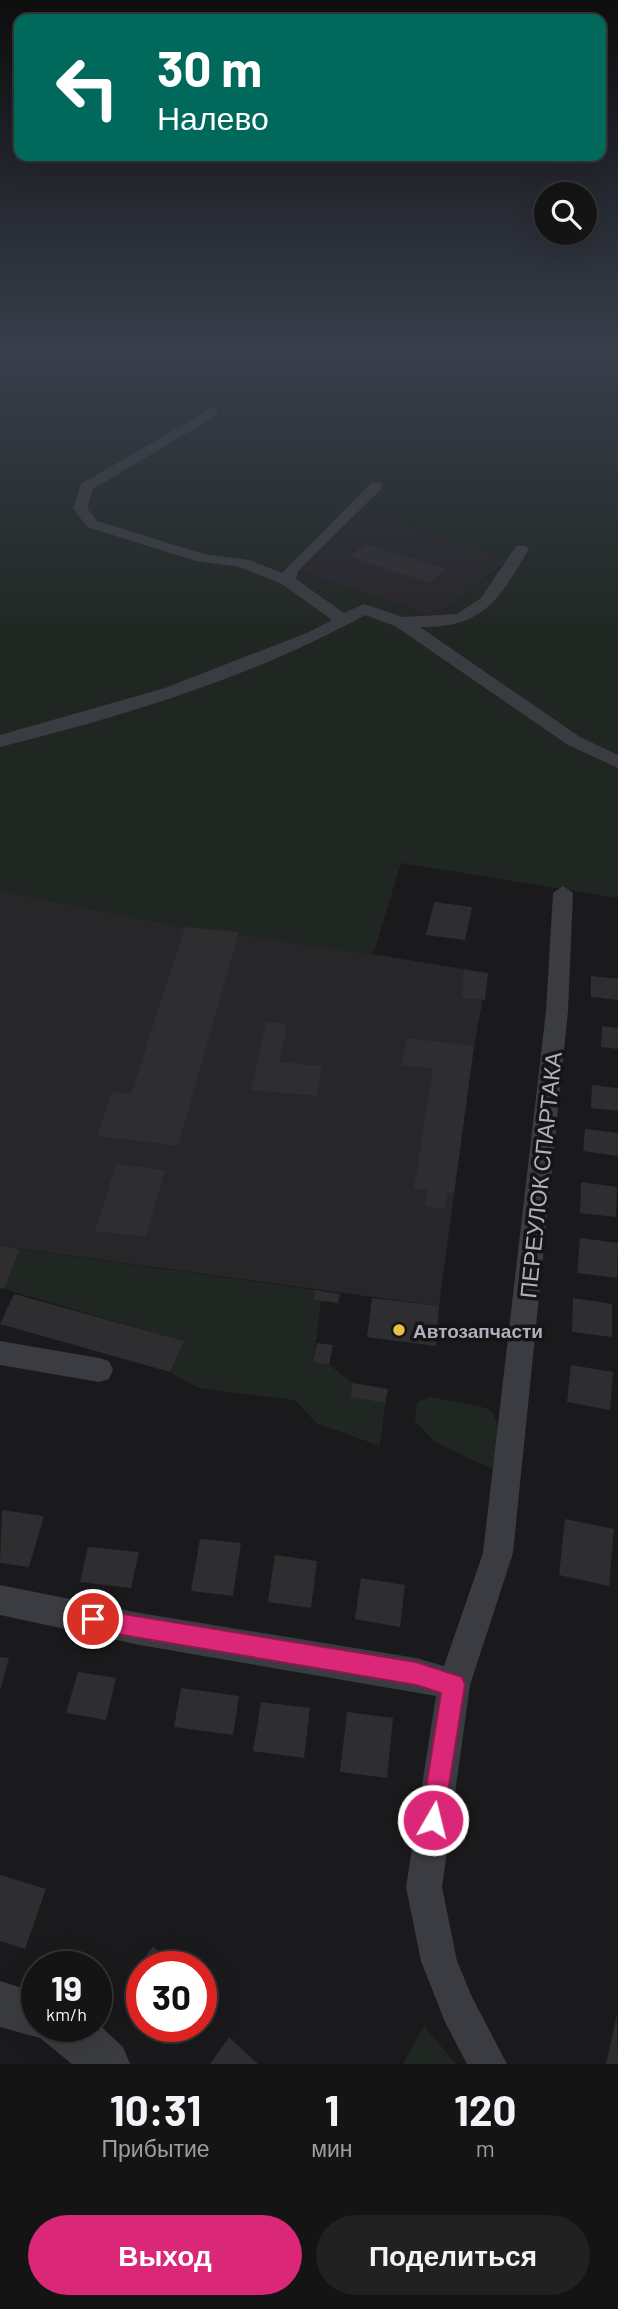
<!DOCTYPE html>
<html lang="ru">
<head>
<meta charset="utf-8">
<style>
	:root { --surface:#141415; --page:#212122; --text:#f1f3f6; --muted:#9d9ea0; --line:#333334; --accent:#db2777 }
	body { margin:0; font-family:Barlow,sans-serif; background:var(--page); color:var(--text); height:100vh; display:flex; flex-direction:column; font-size:26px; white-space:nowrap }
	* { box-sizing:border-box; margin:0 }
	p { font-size:23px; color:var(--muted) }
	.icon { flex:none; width:38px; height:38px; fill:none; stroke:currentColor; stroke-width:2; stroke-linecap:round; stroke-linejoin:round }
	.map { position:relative; height:2064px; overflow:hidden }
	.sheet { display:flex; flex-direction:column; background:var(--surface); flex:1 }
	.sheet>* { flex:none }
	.top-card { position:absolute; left:14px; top:14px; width:592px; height:147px; border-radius:14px; box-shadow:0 7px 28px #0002,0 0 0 2px var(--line); background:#00695c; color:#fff; overflow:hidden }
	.fabs { position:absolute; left:534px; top:182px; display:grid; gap:14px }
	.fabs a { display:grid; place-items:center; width:63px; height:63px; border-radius:50%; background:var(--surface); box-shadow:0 7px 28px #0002,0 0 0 2px var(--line); font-size:35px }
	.speed { position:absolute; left:21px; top:1951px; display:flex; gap:14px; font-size:35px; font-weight:700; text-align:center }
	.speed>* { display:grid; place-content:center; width:91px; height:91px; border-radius:50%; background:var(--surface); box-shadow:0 7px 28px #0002,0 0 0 2px var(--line); line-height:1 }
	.speed small { font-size:18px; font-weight:400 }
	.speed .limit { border:10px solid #d22; background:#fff; color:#111 }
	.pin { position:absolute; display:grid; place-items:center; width:60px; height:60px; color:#fff; margin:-30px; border:4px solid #fff; border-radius:50%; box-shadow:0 2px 7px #0007 }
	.me { position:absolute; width:77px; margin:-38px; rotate:8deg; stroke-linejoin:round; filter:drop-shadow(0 0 5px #0008) }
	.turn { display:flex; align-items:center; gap:24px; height:147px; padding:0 28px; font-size:32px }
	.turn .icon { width:91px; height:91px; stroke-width:2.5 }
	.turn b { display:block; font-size:49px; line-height:60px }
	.eta { display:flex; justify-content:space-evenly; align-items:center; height:119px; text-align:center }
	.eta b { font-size:42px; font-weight:700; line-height:49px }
	.button { display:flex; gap:14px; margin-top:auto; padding:14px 28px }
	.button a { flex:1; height:80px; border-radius:42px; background:var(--accent); color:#fff; font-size:28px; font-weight:700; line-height:80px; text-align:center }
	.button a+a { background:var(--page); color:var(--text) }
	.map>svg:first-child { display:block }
</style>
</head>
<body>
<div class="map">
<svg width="618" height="2064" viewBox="0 0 618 2064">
	<rect width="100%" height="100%" fill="#1a1a1c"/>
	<path fill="#272629" d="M 361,512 L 509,559 L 437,618 L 293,570 Z
		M 0,891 L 185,927 L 239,932 L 488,973 L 474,1046 L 439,1306 L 0,1246 Z"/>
	<path fill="#202722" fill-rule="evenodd" d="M 0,351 L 618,351 L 618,898 L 401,863 L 373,955 L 185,927 L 0,891 ZM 361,512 L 509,559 L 509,560 L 437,618 L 293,570 Z
		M 20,1249 L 315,1290 L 321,1301 L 313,1362 L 329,1365 L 353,1383 L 350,1397 L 385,1403 L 380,1446 L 316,1423 L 295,1400 L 198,1388 L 170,1372 L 183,1341 L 4,1289 Z
		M 430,1397 L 479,1406 L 492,1411 L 499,1428 L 496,1471 L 435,1442 L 415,1421 L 417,1403 Z
		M 424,2026 L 456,2064 L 403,2064 Z"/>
	<path fill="#2e2d30" d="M 366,544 L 446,569 L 429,583 L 349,556 Z
		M 434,902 L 472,907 L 465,940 L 426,935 Z
		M 185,927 L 239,932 L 178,1146 L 97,1136 L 112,1092 L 131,1094 Z
		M 464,970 L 488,973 L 485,1000 L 461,998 Z
		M 591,976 L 618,979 L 618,1000 L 591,997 Z
		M 266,1022 L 287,1024 L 280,1062 L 322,1066 L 317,1096 L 251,1090 Z
		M 602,1026 L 618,1028 L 618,1049 L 601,1047 Z
		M 407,1038 L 474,1046 L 454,1193 L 447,1192 L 445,1209 L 425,1206 L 428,1190 L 414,1188 L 433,1069 L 402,1065 Z
		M 592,1085 L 618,1088 L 618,1111 L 591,1108 Z
		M 585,1129 L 618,1133 L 618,1156 L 583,1151 Z
		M 116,1164 L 165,1170 L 146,1237 L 95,1231 Z
		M 581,1182 L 617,1187 L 616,1217 L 580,1213 Z
		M 580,1238 L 618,1243 L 617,1278 L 577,1273 Z
		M 0,1246 L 20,1249 L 4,1289 L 0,1288 Z
		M 315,1290 L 340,1294 L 338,1303 L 313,1300 Z
		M 14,1294 L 184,1341 L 170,1372 L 0,1324 Z
		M 372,1298 L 439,1306 L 436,1346 L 367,1337 Z
		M 573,1298 L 612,1304 L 612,1337 L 572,1332 Z
		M 317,1343 L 333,1345 L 329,1365 L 313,1362 Z
		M 571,1365 L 613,1372 L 610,1410 L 567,1402 Z
		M 353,1383 L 388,1389 L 385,1403 L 350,1397 Z
		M 2,1510 L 44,1516 L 29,1567 L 0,1563 Z
		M 565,1519 L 614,1529 L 609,1586 L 559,1575 Z
		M 200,1539 L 241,1543 L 233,1596 L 191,1591 Z
		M 88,1547 L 139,1552 L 131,1588 L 80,1582 Z
		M 275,1555 L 317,1561 L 311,1608 L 268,1602 Z
		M 361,1578 L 405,1585 L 400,1627 L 355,1619 Z
		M 0,1657 L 9,1658 L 1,1688 L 0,1688 Z
		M 78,1672 L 116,1678 L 106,1720 L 66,1713 Z
		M 181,1688 L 239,1696 L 233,1735 L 174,1727 Z
		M 261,1702 L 310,1708 L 304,1758 L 253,1751 Z
		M 347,1712 L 393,1718 L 387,1778 L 340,1772 Z
		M 0,1875 L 46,1889 L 25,1949 L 0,1941 Z
		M 153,1946 L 175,1967 L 142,1967 L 142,2000 L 125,1984 Z
		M 617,2014 L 618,2064 L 606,2064 Z
		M 229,2037 L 258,2064 L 210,2064 Z"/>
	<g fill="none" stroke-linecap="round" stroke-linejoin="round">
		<path fill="#3b3c41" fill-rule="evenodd" d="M 212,408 L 217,409 L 217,415 L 93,489 L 87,508 L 97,521 L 204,554 L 249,560 L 282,573 L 371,483 L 381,483 L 381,489 L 298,571 L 296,579 L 344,613 L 364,604 L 403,617 L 457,614 L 481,598 L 516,546 L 526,546 L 529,549 C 499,599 484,628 420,627 L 580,737 L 618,755 L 618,768 L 568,745 L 395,626 L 365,615 C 253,677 124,716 0,747 L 0,735 L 165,688 L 309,632 L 332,620 L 282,584 L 240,567 L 196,561 L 87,527 L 73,508 L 81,484 Z
			M 563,886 L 573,893 L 568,1011 L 513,1553 L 470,1685 L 442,1887 L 457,1961 L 472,1997 L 507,2064 L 467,2064 L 445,2022 L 421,1961 L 406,1887 L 436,1696 L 140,1645 L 0,1615 L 0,1585 L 140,1613 L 416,1658 L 444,1666 L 483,1553 L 546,1011 L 553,893 Z
			M 0,1341 L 99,1358 L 109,1361 L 113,1370 L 109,1379 L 99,1382 L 0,1365 Z"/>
		<path fill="#3b3c41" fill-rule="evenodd" d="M 0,1981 L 37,1993 L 37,2026 L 96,2026 L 96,2022 L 123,2047 L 130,2064 L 72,2064 L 40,2038 L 0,2027 Z"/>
	</g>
	<linearGradient id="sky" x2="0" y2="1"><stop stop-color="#0e0e0f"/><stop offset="0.55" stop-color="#383e4b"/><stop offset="1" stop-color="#383e4b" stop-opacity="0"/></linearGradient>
	<rect width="618" height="640" fill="url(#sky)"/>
	<path fill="#db2777" stroke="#8e194d" stroke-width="2" d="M 93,1609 L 416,1662 L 462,1677 L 465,1685 L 442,1829 L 433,1832 L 424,1829 L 421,1820 L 441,1693 L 416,1685 L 93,1630 L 86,1627 L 82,1619 L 86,1612 Z"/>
	<circle fill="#e7c047" stroke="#151517" stroke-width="2.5" cx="399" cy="1330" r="7"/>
	<g text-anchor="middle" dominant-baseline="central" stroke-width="7" stroke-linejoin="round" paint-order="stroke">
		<g font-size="19" font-weight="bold" fill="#aeb1bb" stroke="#151517" text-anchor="start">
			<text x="413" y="1330">Автозапчасти</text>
		</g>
		<g font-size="23" fill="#aeb1bb" stroke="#151517">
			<text transform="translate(540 1175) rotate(-84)">ПЕРЕУЛОК СПАРТАКА</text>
		</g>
	</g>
</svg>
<div class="fabs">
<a><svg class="icon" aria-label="search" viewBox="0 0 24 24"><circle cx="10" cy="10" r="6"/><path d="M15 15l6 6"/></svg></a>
</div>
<div class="speed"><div>19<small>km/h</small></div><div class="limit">30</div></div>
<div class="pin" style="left:93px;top:1619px;background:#d93025"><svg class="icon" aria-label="arrive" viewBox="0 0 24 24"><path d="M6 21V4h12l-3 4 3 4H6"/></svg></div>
<svg class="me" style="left:433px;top:1820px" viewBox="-20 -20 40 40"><circle r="17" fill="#db2777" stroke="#fff" stroke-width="3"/><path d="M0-11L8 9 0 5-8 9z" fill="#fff"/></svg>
<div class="top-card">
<div class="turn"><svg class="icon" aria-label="left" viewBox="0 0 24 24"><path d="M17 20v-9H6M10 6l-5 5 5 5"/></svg><div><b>30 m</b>Налево</div></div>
</div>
</div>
<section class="sheet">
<div class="eta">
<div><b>10:31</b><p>Прибытие</p></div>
<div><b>1</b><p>мин</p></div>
<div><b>120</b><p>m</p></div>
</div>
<div class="button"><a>Выход</a><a>Поделиться</a></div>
</section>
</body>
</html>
